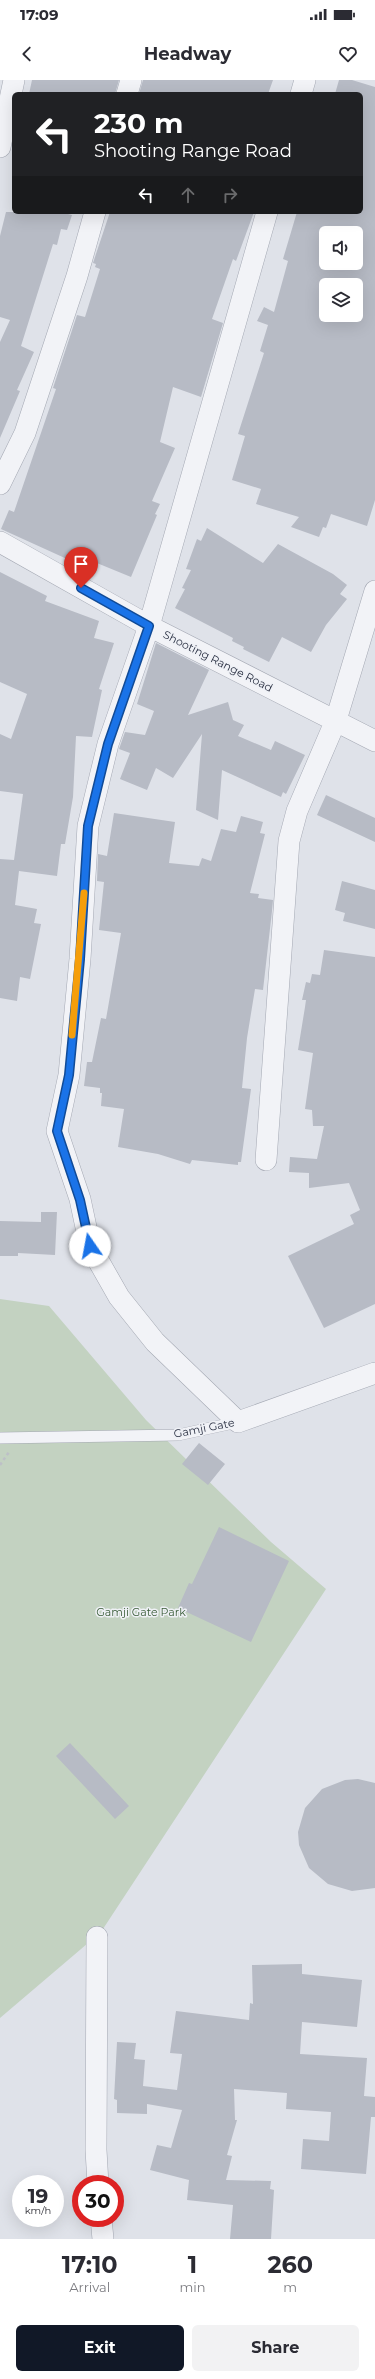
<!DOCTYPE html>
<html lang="en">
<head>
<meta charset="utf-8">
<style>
	:root { --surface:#fff; --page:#f2f2f3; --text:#2b2b33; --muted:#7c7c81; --accent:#111827 }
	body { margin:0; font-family:Montserrat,sans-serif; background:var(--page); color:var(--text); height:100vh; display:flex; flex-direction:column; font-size:15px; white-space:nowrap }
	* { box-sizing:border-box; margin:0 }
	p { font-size:13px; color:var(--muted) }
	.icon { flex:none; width:22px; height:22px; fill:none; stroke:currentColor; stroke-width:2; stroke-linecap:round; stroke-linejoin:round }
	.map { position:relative; height:2159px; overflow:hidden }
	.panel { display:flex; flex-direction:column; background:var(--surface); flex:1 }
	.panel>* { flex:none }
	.top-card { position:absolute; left:12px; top:12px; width:351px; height:122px; border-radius:6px; box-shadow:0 4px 16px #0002; background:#202124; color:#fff; overflow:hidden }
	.buttons { position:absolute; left:319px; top:146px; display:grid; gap:8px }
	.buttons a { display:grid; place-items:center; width:44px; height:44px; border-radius:6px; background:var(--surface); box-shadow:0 4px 16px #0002; font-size:20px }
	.speed { position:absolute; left:12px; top:2095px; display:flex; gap:8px; font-size:20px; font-weight:700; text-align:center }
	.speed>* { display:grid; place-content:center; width:52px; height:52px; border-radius:50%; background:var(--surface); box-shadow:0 4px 16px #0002; line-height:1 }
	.speed small { font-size:10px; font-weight:400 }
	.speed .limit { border:6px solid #d22; background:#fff; color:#111 }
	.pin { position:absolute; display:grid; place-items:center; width:34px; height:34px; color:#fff; margin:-41px -17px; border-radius:50% 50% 50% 0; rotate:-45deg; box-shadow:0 0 4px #0007 }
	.pin .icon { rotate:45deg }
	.me { position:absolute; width:44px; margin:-22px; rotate:348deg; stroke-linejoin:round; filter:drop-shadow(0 0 3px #0008) }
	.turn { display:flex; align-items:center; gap:14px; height:84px; padding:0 16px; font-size:18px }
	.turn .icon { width:52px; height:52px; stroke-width:2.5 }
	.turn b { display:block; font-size:28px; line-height:34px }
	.lanes { display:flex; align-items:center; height:38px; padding:0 16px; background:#0003; justify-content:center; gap:20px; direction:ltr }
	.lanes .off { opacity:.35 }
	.eta { display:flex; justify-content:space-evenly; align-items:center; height:68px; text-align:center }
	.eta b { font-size:24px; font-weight:700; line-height:28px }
	.action { display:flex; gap:8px; margin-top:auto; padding:8px 16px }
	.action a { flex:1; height:46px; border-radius:6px; background:var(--accent); color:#fff; font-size:16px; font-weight:700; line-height:46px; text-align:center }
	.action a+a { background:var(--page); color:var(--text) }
	.status { display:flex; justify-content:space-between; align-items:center; height:28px; padding:0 20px; background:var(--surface); direction:ltr }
	.status svg { height:11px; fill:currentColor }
	header { display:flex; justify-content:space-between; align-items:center; height:52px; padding:0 16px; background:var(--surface); font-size:18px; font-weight:700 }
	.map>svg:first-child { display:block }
</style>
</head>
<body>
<div class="status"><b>17:09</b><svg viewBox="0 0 49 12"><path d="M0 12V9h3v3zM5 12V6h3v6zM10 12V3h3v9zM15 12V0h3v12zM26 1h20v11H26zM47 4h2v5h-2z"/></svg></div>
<header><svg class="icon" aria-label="back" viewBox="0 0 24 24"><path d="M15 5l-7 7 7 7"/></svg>Headway<svg class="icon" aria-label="heart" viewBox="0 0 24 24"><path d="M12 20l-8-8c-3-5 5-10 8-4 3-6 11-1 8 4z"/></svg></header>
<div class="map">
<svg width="375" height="2159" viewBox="0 0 375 2159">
	<rect width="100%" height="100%" fill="#dfe2e9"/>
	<path fill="#c3d2c1" d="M 0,1219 L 49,1226 L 146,1340 L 271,1462 L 326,1509 L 101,1852 L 0,1938 Z"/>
	<path fill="#b7bbc5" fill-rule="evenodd" d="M 32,0 L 119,0 L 115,14 L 29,14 Z
		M 143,0 L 273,0 L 268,14 L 139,14 Z
		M 339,0 L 352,0 L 375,7 L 375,420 L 367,446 L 331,434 L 326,448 L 323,447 L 319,457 L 291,447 L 299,437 L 256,424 L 261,409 L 232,400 L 245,356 L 238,354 L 264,273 L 260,271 L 268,245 L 257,241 L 264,227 L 274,232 L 288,181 L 283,179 L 297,132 L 361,132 L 361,14 L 335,14 ZM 326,153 L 356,153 L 356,183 L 326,183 ZM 326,205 L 356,205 L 356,235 L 326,235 Z
		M 6,132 L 60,132 L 72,135 L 67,150 L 61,149 L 57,165 L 53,164 L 21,266 L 34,272 L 17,310 L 20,311 L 0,358 L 0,262 L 10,240 L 0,237 L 0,156 Z
		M 110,132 L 254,132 L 236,181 L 233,179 L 212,239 L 223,243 L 201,317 L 173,307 L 160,362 L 175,368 L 152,421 L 160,424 L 155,434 L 157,435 L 131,497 L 92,481 L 89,489 L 1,449 L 9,430 L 14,432 L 56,309 L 53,308 L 77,235 L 85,237 L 100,189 L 95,187 L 96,184 L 93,183 Z
		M 207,448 L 263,483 L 278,464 L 333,494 L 347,505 L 340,514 L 347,519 L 326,545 L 311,572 L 282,557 L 269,582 L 243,569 L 244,567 L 232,561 L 233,558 L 175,528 L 185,509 L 182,508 L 191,490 L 186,489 L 197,459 L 201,461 Z
		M 0,492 L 47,516 L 45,521 L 99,541 L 94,558 L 114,563 L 99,609 L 102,610 L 92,657 L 76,656 L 73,717 L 65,764 L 61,764 L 57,796 L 19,791 L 15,825 L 37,829 L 34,843 L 41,844 L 30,899 L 20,897 L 17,921 L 0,918 L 0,779 L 14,780 L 23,714 L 0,711 L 0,654 L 11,659 L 27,614 L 0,602 Z
		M 156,563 L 209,590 L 188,635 L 228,622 L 233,640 L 244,645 L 238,656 L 271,670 L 275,661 L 305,675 L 286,714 L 283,712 L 281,717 L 222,690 L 218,740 L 196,730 L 202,654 L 173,698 L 156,688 L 147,710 L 120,699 L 130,673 L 119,669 L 125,652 L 145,655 L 154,631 L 137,624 Z
		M 326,715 L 375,738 L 375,762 L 317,735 Z
		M 114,733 L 175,742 L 169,783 L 199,786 L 202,778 L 211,781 L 221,749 L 236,752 L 241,736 L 263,742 L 260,753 L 265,754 L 250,813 L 259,814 L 258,818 L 273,820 L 272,831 L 263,910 L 255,909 L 247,958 L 242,1008 L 251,1009 L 241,1082 L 238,1082 L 238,1085 L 192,1080 L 190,1084 L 158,1074 L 118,1067 L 124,1029 L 101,1026 L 102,1013 L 100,1013 L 100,1008 L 84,1006 L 87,982 L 92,982 L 101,938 L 106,939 L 121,853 L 99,850 L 104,802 L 97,801 L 98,774 L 107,776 Z
		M 342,801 L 375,810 L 375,849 L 343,841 L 345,833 L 335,830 Z
		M 324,870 L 375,877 L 375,1224 L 324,1248 L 288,1176 L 354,1144 L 350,1135 L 360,1130 L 349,1103 L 309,1108 L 309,1093 L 289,1092 L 290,1077 L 317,1079 L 324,1046 L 313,1046 L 312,1030 L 305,1029 L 313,973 L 298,970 L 305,927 L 306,920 L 302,920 L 306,902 L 310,903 L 312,894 L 320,895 Z
		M 41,1132 L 57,1132 L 55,1175 L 18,1173 L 18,1176 L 0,1176 L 0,1141 L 41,1142 Z
		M 199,1363 L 225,1384 L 208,1405 L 182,1384 Z
		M 219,1447 L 289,1481 L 251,1562 L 178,1528 L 189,1503 L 192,1504 Z
		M 70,1663 L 129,1726 L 115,1739 L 56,1676 Z
		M 358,1699 L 375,1703 L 375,1808 L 352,1811 L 328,1804 L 309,1788 L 299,1765 L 298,1752 L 305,1728 L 322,1709 L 345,1700 Z
		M 302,1884 L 302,1894 L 362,1900 L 357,1947 L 302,1942 L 300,1974 L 367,1978 L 364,2016 L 375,2017 L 375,2037 L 371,2037 L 366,2094 L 301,2089 L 303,2059 L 329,2061 L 331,2032 L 286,2029 L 287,2013 L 234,2009 L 235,2040 L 237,2040 L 227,2075 L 232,2076 L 226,2100 L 271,2101 L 270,2109 L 274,2110 L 271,2159 L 230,2159 L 233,2125 L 187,2120 L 189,2100 L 150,2090 L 157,2065 L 171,2068 L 182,2030 L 147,2024 L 147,2034 L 117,2033 L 117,2020 L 114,2019 L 117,1962 L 136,1963 L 134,1979 L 145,1980 L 143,2006 L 177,2010 L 182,1974 L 170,1973 L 176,1931 L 249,1940 L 250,1923 L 253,1924 L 252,1885 Z"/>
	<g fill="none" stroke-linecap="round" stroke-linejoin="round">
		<g stroke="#a4a8b3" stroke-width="12">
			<path id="lane" d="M 0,1358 L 178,1355 L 238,1342"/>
		</g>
		<g stroke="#a4a8b3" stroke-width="22">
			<path id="street" d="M 127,14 L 131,0
				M 301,14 L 305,0
				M 0,67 L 14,0
				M 267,132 L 149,546 L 108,664 L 88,746 L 80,879 L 69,995 L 57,1051 L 80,1119 L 90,1166 L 119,1217 L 155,1262 L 238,1342 L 375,1293
				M 0,404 L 25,353 L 77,196 L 95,132
				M 0,462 L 149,546 L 375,661
				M 266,1080 L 289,761 L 297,731 L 336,640 L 375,511
				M 97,1857 L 96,2070 L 98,2104
				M 101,2138 L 103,2159"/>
		</g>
		<path stroke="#bdc0c7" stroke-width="2.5" stroke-dasharray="3 3" stroke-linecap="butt" d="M 0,1385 L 9,1372"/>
		<use href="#lane" stroke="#f2f3f7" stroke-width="11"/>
		<use href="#street" stroke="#f2f3f7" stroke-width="21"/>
	</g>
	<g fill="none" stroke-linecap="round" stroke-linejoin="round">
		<g stroke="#114b97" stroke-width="10">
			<path id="route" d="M 81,508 L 149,546 L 108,664 L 88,746 L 80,879 L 69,995 L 57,1051 L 80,1120 L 90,1166"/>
		</g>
		<use href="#route" stroke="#1a73e8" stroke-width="7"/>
		<path stroke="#f59e0b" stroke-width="7" d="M 72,955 L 84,813"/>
	</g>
	<g text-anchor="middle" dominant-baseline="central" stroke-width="3" stroke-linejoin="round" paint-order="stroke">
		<g font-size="11" fill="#282e40" stroke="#eff1f6">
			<text transform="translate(218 581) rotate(27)">Shooting Range Road</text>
			<text transform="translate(204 1348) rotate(-11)">Gamji Gate</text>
		</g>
		<g font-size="11" fill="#385b36" stroke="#eff1f6">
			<text x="141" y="1532">Gamji Gate Park</text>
		</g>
	</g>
</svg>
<div class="buttons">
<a><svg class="icon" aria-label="sound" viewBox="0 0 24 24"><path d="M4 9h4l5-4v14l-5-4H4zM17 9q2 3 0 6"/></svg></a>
<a><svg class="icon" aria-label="layers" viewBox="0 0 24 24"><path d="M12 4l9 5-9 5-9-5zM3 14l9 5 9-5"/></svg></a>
</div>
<div class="speed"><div>19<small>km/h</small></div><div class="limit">30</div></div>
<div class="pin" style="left:81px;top:508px;background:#d93025"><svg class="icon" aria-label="arrive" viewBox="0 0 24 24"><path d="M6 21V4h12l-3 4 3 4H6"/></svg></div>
<svg class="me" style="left:90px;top:1166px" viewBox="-20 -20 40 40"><circle r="19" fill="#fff"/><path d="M0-13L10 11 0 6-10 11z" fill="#1a73e8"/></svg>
<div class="top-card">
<div class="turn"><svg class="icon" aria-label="left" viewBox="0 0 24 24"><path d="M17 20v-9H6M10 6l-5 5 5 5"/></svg><div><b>230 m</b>Shooting Range Road</div></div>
<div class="lanes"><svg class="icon" aria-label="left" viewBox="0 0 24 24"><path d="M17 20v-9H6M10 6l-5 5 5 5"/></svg><svg class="icon off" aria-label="ahead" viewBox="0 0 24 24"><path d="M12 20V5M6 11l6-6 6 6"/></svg><svg class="icon off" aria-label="right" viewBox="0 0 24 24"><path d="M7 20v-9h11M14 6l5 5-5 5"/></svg></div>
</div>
</div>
<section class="panel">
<div class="eta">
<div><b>17:10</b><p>Arrival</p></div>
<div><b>1</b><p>min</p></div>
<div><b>260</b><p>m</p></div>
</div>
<div class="action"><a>Exit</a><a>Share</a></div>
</section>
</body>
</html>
